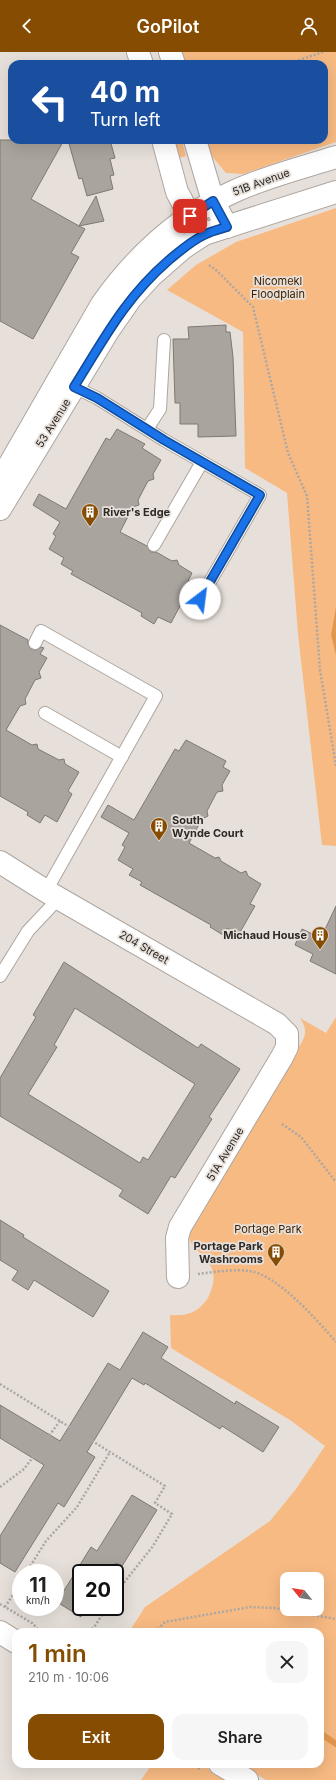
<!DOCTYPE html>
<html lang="en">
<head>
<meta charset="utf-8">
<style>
	:root { --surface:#fff; --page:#f6f6f6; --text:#222; --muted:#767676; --accent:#864c01 }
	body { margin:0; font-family:Inter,sans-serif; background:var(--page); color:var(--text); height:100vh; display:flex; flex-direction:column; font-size:15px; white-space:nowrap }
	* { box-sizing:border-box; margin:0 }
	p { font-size:13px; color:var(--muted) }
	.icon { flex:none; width:22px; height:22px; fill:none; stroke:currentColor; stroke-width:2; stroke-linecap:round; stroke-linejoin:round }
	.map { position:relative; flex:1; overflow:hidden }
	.sheet { position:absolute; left:12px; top:1576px; width:312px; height:140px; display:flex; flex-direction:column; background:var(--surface); border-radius:12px; box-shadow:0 4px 16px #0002 }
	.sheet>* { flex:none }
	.banner { position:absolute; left:8px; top:8px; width:320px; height:84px; border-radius:12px; box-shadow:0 4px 16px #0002; background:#1a4fa0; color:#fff; overflow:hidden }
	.needle { width:26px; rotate:300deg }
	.fabs { position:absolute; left:280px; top:1520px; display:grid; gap:8px }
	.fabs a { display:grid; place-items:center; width:44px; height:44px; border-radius:8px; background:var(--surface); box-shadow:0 4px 16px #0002; font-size:20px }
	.speed { position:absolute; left:12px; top:1512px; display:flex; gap:8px; font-size:20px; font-weight:700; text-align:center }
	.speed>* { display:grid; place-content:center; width:52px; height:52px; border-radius:50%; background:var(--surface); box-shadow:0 4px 16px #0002; line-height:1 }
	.speed small { font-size:10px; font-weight:400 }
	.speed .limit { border:2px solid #111; border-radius:6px; background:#fff; color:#111 }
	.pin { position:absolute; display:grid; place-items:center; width:34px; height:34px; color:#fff; margin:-17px; border-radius:8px; box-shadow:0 2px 6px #0006 }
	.me { position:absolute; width:44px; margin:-22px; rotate:30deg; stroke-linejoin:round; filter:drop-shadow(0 0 3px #0008) }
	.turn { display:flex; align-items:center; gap:14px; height:84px; padding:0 16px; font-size:18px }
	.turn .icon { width:52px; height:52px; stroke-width:2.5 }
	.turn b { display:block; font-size:28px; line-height:34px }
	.round { display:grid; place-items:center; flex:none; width:42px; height:42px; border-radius:12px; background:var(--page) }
	.headline { display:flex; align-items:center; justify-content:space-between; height:68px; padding:0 16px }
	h1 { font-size:24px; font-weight:600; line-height:30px; color:var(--accent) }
	.primary-button { display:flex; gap:8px; margin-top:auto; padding:8px 16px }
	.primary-button a { flex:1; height:46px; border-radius:12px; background:var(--accent); color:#fff; font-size:16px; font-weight:600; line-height:46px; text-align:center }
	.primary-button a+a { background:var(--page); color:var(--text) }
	header { display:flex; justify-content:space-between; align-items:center; height:52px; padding:0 16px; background:var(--accent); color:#fff; font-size:18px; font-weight:600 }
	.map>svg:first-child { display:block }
</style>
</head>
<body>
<header><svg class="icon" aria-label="back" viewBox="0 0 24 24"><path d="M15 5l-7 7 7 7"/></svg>GoPilot<svg class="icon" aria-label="person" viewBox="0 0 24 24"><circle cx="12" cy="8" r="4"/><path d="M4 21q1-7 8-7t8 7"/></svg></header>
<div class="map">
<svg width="336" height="1728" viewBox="0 0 336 1728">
	<rect width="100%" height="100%" fill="#e7e0da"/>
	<path fill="#f7ba83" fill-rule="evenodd" d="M 181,0 L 336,0 L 336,90 L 243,122 L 226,121 L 210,102 L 205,88 L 324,88 L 324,12 L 184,12 Z
		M 174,88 L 182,88 L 186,104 L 179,106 Z
		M 336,156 L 336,794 L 322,793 L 298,582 L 287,441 L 245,416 L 243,280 L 167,238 L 196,213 L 236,190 Z
		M 336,965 L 336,1728 L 266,1728 L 239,1712 L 320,1712 L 320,1580 L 129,1580 L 145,1555 L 270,1469 L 296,1437 L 325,1394 L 290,1368 L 171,1296 L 170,1263 C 184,1264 195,1262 204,1251 C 209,1246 211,1239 213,1232 C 218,1205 190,1202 188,1181 L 303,988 C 307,979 305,974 300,966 L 326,981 ZM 287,1527 L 317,1527 L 317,1557 L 287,1557 Z
		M 152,1712 L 200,1712 L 227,1728 L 141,1728 Z"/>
	<path fill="#e2974e" d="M 336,555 L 336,603 L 331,583 Z"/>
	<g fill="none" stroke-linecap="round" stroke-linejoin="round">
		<path stroke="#e2974e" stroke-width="6" d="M 320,1681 L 336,1692"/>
	</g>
	<path fill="#aaa49e" stroke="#7f7973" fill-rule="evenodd" d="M 0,88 L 64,88 L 31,147 L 79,174 L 96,144 L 104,169 L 79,174 L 85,177 L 71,201 L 79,205 L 33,287 L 0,269 Z
		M 68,88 L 110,88 L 115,106 L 110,107 L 114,123 L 110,124 L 113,137 L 87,144 L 82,126 L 79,127 Z
		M 226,273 L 226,280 L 230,280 L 233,305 L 236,384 L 198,385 L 198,372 L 180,372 L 180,351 L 175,351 L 173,287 L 189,287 L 188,275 Z
		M 117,377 L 145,392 L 142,396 L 161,408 L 153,422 L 154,427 L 148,429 L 138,448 L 139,453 L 133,455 L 120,480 L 147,494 L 151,500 L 156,500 L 172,509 L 177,508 L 179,513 L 192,521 L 188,529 L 194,532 L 193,534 L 186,533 L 183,536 L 182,543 L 186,547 L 184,550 L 182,550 L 171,571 L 158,565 L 154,572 L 141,564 L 142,561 L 71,522 L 73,519 L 61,512 L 64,506 L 49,497 L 56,484 L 53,482 L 60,470 L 33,453 L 39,442 L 66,457 L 106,386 L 110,388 Z
		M 0,573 L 28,588 L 28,592 L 31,597 L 36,598 L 41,595 L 44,596 L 40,602 L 47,606 L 39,620 L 41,626 L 35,628 L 25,647 L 26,652 L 20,654 L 6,678 L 32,693 L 37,692 L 38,697 L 59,708 L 64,707 L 65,712 L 79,720 L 68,739 L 72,742 L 57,770 L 45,763 L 40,771 L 27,763 L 28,760 L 0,744 Z
		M 186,688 L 226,709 L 223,715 L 230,719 L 222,733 L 223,739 L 217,740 L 207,759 L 208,764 L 202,767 L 189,791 L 215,806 L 219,805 L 221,809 L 241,821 L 246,819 L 248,824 L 261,832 L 250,852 L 255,854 L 239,882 L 227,876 L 223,883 L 210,875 L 211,873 L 140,833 L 142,830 L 129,823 L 133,817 L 118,808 L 125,795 L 122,793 L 129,781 L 101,765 L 108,753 L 134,768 L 175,697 L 179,699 Z
		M 336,854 L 336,922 L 310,909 L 313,902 L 295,893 L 302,877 L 321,886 Z
		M 64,910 L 198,996 L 201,992 L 240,1017 L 209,1065 L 212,1067 L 175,1126 L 171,1124 L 148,1162 L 119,1144 L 123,1138 L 0,1064 L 0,1026 L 36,965 L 33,963 ZM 75,956 L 195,1032 L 148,1108 L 143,1105 L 140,1111 L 28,1042 L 57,995 L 54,993 Z
		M 0,1168 L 24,1183 L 23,1185 L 109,1239 L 93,1265 L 34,1228 L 28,1238 L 12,1228 L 18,1219 L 0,1208 Z
		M 143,1280 L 168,1295 L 161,1306 L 235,1352 L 236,1349 L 279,1375 L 263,1400 L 222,1374 L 220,1377 L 145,1331 L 144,1333 L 132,1326 L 87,1400 L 95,1405 L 64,1455 L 58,1451 L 15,1520 L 0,1511 L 0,1484 L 44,1413 L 0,1386 L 0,1353 L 60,1389 L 108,1311 L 120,1318 Z
		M 132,1443 L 157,1458 L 122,1514 L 116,1511 L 110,1521 L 81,1521 L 81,1565 L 57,1550 L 91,1495 L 97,1499 Z"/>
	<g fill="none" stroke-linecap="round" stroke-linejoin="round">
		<g stroke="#ada6a1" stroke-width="14">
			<path id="service" d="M 70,333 L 97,346 L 164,388 L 260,443 L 200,547 L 189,540
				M 147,377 L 160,357 L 164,288
				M 154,493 L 202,410
				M 35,591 L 41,579 L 156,644 L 46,839
				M 45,661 L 122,705
				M 0,924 L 28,879 L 59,846"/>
		</g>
		<g stroke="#ada6a1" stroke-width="24">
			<path id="minor" d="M 0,810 L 46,839 L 277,972 L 287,982 L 287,995 L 282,1005 L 180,1175 L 177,1186 L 178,1225"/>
		</g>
		<g stroke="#ada6a1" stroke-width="24">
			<path id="tertiary" d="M 0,429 L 102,252 C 136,204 181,163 235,139 C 265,125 304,115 336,105
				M 0,457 L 108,279 L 131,246 L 151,224 L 183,196 L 204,182 L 336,140"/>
		</g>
		<g stroke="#ada6a1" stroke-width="24">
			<path id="secondary" d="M 138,0 L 142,12
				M 170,0 L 174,12
				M 163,88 L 177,140 L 190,164 L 204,182
				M 195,88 L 213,149 L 227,175
				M 0,1580 L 16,1590
				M 220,1712 L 247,1728"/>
		</g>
		<path stroke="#aca7a2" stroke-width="2.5" stroke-dasharray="2 2" stroke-linecap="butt" d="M 287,12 L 323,0
			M 209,213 L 217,219 L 253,255 L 288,401 L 307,444 L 320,618 L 336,714
			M 282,1072 L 301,1085 L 336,1130
			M 198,1222 C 214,1220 233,1217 249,1219 C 277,1222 318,1269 336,1290
			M 0,1332 L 165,1434 L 155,1451 L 172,1462 L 153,1494 L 115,1542
			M 0,1435 L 24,1417 L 60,1369
			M 26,1521 L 46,1489 L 77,1455 L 110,1400
			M 0,1552 L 32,1571 L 41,1580
			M 5,1555 L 21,1530
			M 89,1580 L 95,1574 L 107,1555
			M 155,1580 L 165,1570 L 250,1555 L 274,1556 L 336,1567
			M 191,1712 L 200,1717"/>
		<use href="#service" stroke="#fff" stroke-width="12"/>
		<use href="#minor" stroke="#fff" stroke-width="22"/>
		<use href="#tertiary" stroke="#fff" stroke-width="22"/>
		<use href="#secondary" stroke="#fff" stroke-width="22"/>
	</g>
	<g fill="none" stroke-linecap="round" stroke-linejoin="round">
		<g stroke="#114b97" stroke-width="10">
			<path id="route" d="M 190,164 L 213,149 L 227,175 C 220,177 211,179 204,183 C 191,189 180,199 169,208 C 125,246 104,287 74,335 L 97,346 L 164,388 L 260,443 L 200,547"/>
		</g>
		<use href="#route" stroke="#1a73e8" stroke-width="7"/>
	</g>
	<defs>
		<g id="building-pin" transform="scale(0.9)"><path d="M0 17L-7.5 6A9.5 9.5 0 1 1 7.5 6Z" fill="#864c01" stroke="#e7e0da"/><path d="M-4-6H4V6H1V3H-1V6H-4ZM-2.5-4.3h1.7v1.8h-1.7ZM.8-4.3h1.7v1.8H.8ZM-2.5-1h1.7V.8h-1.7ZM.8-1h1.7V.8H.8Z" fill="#fff"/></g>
	</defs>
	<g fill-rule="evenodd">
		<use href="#building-pin" x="90" y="460"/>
		<use href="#building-pin" x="159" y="774"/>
		<use href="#building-pin" x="320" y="883"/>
		<use href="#building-pin" x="276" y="1200"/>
	</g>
	<g text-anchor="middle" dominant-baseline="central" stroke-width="3.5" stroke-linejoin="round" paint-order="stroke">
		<g font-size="11" fill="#2c2927" stroke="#e7e0da">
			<text transform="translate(261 130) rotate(-20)">51B Avenue</text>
			<text transform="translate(53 371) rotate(-58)">53 Avenue</text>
			<text transform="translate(144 895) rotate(30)">204 Street</text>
			<text transform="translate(225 1102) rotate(-59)">51A Avenue</text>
		</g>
		<g font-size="11" fill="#3e2101" stroke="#e7e0da">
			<text x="278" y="229">Nicomekl<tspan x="278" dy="13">Floodplain</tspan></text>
			<text x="268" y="1177">Portage Park</text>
		</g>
		<g font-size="11" font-weight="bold" fill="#2c2927" stroke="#e7e0da" text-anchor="start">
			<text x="103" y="460">River's Edge</text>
			<text x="172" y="768">South<tspan x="172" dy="13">Wynde Court</tspan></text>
			<text x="307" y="883" text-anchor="end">Michaud House</text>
			<text x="263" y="1194" text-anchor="end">Portage Park<tspan x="263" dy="13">Washrooms</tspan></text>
		</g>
	</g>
</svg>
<div class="fabs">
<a><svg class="needle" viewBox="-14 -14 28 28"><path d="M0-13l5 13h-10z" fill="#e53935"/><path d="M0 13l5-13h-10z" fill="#767676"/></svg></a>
</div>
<div class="speed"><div>11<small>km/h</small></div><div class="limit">20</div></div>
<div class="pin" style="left:190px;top:164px;background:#d93025"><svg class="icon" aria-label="arrive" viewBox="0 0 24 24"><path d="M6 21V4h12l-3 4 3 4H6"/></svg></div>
<svg class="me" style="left:200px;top:547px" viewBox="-20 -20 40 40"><circle r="19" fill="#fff"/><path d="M0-13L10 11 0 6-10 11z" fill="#1a73e8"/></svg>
<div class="banner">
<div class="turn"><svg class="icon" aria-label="left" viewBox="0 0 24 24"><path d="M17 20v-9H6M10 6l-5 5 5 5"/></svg><div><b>40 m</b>Turn left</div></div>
</div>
<section class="sheet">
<div class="headline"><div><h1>1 min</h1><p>210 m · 10:06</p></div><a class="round"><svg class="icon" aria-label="close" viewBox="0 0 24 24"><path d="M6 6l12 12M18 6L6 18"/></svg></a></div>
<div class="primary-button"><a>Exit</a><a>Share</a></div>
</section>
</div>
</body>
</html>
